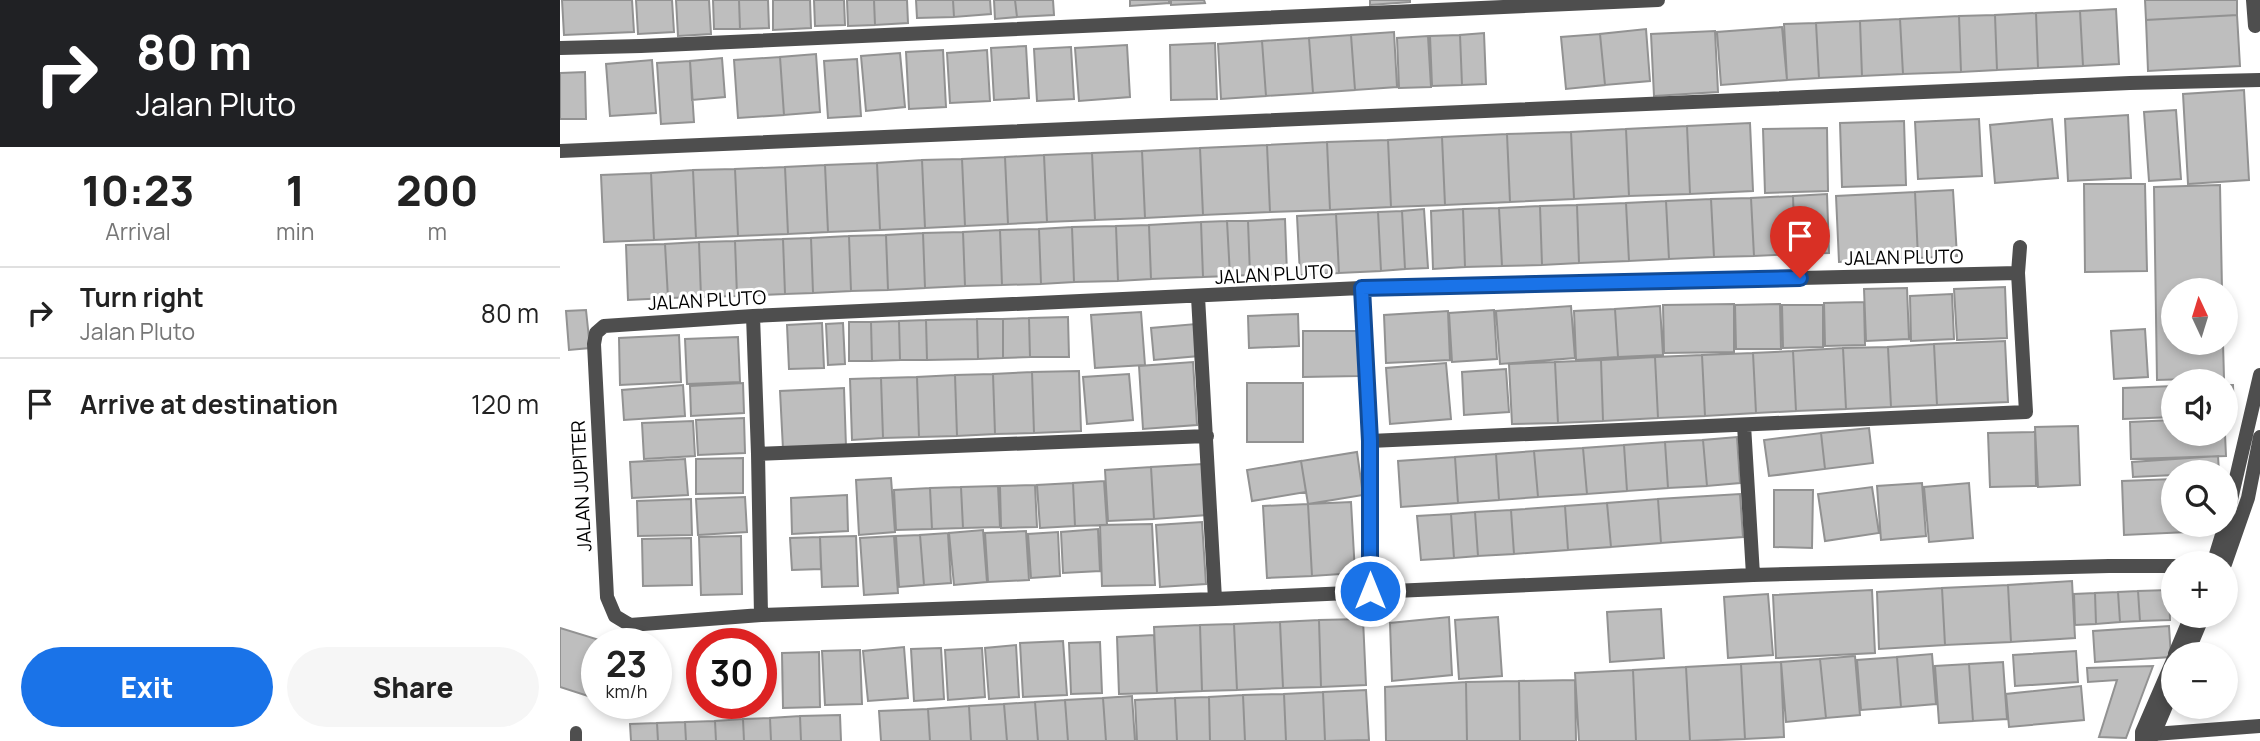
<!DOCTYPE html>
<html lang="en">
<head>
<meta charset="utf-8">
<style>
	:root { --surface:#fff; --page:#f6f6f6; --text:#222; --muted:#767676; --line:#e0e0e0; --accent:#1a73e8 }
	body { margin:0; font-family:Manrope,sans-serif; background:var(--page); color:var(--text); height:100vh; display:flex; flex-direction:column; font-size:26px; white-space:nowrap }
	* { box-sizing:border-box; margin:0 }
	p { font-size:23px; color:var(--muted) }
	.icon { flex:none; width:38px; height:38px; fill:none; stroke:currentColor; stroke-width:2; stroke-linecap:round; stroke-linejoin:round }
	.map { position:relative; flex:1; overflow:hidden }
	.drawer { display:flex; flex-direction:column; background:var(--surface); width:560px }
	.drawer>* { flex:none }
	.hud { background:#202124; color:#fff; overflow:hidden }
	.needle { width:46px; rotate:356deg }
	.buttons { position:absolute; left:1601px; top:278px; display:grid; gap:14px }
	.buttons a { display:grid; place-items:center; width:77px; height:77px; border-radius:50%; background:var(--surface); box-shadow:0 4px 10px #0003; font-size:35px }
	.speed { position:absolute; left:21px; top:628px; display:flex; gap:14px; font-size:35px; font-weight:700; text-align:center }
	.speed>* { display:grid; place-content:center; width:91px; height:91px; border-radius:50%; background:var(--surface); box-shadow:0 4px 10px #0003; line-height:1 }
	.speed small { font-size:18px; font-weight:400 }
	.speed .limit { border:10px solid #d22; background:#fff; color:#111 }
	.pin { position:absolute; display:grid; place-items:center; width:60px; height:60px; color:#fff; margin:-72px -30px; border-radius:50% 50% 50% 0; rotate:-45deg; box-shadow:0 0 7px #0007 }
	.pin .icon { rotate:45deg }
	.me { position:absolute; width:77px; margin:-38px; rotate:0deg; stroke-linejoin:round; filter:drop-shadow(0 0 5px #0008) }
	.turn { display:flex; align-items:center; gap:24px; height:147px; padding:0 21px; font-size:32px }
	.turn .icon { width:91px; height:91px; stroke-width:2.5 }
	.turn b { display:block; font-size:49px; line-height:60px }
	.eta { display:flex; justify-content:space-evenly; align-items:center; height:119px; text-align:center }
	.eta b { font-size:42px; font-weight:800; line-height:49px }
	.action { display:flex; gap:14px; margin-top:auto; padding:14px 21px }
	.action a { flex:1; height:80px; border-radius:42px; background:var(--accent); color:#fff; font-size:28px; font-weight:800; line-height:80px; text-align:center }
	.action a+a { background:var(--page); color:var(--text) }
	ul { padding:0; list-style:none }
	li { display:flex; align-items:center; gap:21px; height:91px; padding:0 21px; border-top:2px solid var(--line) }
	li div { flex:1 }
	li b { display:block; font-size:26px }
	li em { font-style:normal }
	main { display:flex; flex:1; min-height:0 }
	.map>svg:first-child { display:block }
</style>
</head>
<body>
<main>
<section class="drawer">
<div class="hud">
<div class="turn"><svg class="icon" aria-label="right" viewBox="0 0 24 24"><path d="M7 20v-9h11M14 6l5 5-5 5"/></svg><div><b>80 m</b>Jalan Pluto</div></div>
</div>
<div class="eta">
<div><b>10:23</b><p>Arrival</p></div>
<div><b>1</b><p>min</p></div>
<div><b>200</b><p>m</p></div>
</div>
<ul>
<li><svg class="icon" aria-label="right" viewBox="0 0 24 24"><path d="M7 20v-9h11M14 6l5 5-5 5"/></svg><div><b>Turn right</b><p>Jalan Pluto</p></div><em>80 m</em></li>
<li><svg class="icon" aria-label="arrive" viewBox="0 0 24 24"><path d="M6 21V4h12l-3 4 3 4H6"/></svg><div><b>Arrive at destination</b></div><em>120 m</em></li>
</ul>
<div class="action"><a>Exit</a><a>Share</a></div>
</section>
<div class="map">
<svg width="1700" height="741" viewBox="0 0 1700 741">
	<rect width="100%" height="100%" fill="#fff"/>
	<path fill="#bebebe" stroke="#929292" stroke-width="2" d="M 2,0 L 72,0 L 74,32 L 4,35 Z
		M 76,0 L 112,0 L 114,32 L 78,34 Z
		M 116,0 L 149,0 L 151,34 L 118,36 Z
		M 153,0 L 179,0 L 180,29 L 154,29 Z
		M 179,0 L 208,0 L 209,28 L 180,29 Z
		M 213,0 L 250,0 L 251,28 L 213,30 Z
		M 254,0 L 284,0 L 285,25 L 255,26 Z
		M 287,0 L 314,0 L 315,25 L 288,26 Z
		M 314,0 L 347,0 L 348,23 L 315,25 Z
		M 356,0 L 393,0 L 394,17 L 357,18 Z
		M 393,0 L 430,0 L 431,14 L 394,17 Z
		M 434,0 L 455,0 L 457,17 L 435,19 Z
		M 455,0 L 493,0 L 494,15 L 457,17 Z
		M 570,0 L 609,0 L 609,3 L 570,6 Z
		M 611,0 L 644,0 L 645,3 L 611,5 Z
		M 810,0 L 850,0 L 850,2 L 810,5 Z
		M 1585,0 L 1677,0 L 1677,15 L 1586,20 Z
		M 1556,9 L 1559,64 L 1523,66 L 1520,11 Z
		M 1520,11 L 1523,66 L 1478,68 L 1476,13 Z
		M 1476,13 L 1478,68 L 1437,70 L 1435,15 Z
		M 1435,15 L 1437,70 L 1401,72 L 1399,16 Z
		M 1677,15 L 1680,66 L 1588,71 L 1586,20 Z
		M 1399,16 L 1401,72 L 1343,74 L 1340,19 Z
		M 1340,19 L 1343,74 L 1302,76 L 1300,21 Z
		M 1300,21 L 1302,76 L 1259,78 L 1256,23 Z
		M 1256,23 L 1259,78 L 1227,80 L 1224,24 Z
		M 1222,27 L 1227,80 L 1161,85 L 1157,32 Z
		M 1086,29 L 1090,81 L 1045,85 L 1040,34 Z
		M 1155,31 L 1158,92 L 1094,96 L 1091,34 Z
		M 834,32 L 837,87 L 795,90 L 791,35 Z
		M 924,33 L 926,84 L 902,85 L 900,35 Z
		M 1040,34 L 1045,85 L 1006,89 L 1001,37 Z
		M 791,35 L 795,90 L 753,93 L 749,38 Z
		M 900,35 L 902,85 L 872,86 L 870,36 Z
		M 868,36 L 871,87 L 839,88 L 837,38 Z
		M 749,38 L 753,93 L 706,96 L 702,41 Z
		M 702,41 L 706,96 L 661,99 L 658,44 Z
		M 655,43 L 657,99 L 611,100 L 610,45 Z
		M 567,45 L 570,97 L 519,101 L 515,48 Z
		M 466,46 L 469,98 L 434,100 L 431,48 Z
		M 511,47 L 514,99 L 477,101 L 474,49 Z
		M 383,50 L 386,107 L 349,109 L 346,52 Z
		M 427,50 L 430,101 L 390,103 L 387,53 Z
		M 340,53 L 345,107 L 306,111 L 301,56 Z
		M 256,54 L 260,112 L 224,115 L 220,57 Z
		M 220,57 L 224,115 L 178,118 L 174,60 Z
		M 162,58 L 165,97 L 132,100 L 130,61 Z
		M 297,59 L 301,116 L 268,118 L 264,61 Z
		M 92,60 L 96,113 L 50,116 L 46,64 Z
		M 130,61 L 134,122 L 101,124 L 97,63 Z
		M 25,72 L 26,119 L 0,119 L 0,73 Z
		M 1684,90 L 1689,180 L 1628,184 L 1623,94 Z
		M 1616,110 L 1621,179 L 1589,181 L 1584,112 Z
		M 1568,115 L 1571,178 L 1508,181 L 1505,119 Z
		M 1419,119 L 1422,176 L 1358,179 L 1355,122 Z
		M 1492,119 L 1498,178 L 1435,183 L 1430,125 Z
		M 1344,121 L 1346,185 L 1282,187 L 1280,123 Z
		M 1190,123 L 1193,191 L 1130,194 L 1127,126 Z
		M 1127,126 L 1130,194 L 1069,196 L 1066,129 Z
		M 1267,128 L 1268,191 L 1205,193 L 1203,129 Z
		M 1066,129 L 1069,196 L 1014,199 L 1011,132 Z
		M 1011,132 L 1014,199 L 950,202 L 947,134 Z
		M 947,134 L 950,202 L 885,205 L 882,137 Z
		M 882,137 L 885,205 L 831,207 L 828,140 Z
		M 828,140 L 831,207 L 770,210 L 767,142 Z
		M 767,142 L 770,210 L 710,212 L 707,145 Z
		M 707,145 L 710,212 L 643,215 L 640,148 Z
		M 640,148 L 643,215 L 585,218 L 582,151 Z
		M 582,151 L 585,218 L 535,220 L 532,153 Z
		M 532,153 L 535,220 L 487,222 L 484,155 Z
		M 484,155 L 487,222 L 448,224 L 445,157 Z
		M 445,157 L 448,224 L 405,226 L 402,159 Z
		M 402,159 L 405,226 L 365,228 L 362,160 Z
		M 362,160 L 365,228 L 320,230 L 317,163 Z
		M 317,163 L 320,230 L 268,232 L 265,165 Z
		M 265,165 L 268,232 L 228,234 L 225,167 Z
		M 225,167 L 228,234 L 178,236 L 175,169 Z
		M 175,169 L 178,236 L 136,238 L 133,170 Z
		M 133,170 L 136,238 L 94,240 L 91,173 Z
		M 91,173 L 94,240 L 44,242 L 41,175 Z
		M 1524,184 L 1585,184 L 1587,271 L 1525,272 Z
		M 1660,185 L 1662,290 L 1614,290 L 1614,343 L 1663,343 L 1664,378 L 1597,380 L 1594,187 Z
		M 1393,190 L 1397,256 L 1358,258 L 1355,192 Z
		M 1355,192 L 1358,258 L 1279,262 L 1276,196 Z
		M 1267,194 L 1269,253 L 1235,254 L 1233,196 Z
		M 1233,196 L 1235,254 L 1194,256 L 1191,198 Z
		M 1191,198 L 1194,256 L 1154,257 L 1151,199 Z
		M 1151,199 L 1154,257 L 1109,259 L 1106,201 Z
		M 1106,201 L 1109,259 L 1069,261 L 1066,203 Z
		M 1066,203 L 1069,261 L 1019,263 L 1017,205 Z
		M 1017,205 L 1019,263 L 982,265 L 980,206 Z
		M 980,206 L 982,265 L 942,266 L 939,208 Z
		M 939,208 L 942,266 L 905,267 L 903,209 Z
		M 864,209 L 868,268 L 845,269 L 842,211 Z
		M 903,209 L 905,267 L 873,269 L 871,211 Z
		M 842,211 L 845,269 L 821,271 L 818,212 Z
		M 818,212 L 821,271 L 779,273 L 776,214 Z
		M 776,214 L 779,273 L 740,275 L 737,216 Z
		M 725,219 L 727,274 L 690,275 L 688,221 Z
		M 667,221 L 688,221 L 690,275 L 670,276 Z
		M 667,221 L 670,276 L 643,277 L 641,222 Z
		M 641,222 L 643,277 L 591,279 L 589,225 Z
		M 589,225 L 591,279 L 558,281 L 556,226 Z
		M 556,226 L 558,281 L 514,282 L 512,227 Z
		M 512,227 L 514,282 L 481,284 L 479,229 Z
		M 479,229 L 481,284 L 442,285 L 440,230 Z
		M 440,230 L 442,285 L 405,286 L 403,232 Z
		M 403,232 L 405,286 L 365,288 L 363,233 Z
		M 363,233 L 365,288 L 328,290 L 326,235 Z
		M 326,235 L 328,290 L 291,291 L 289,236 Z
		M 289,236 L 291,291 L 253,293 L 251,238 Z
		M 251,238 L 253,293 L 225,294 L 223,239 Z
		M 223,239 L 225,294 L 177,296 L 175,241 Z
		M 175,241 L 177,296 L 141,297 L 139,242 Z
		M 139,242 L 141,297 L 108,298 L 105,244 Z
		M 105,244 L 108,298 L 68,300 L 66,245 Z
		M 1445,287 L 1447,338 L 1397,340 L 1394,289 Z
		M 1347,288 L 1349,339 L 1306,341 L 1304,289 Z
		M 1392,294 L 1394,339 L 1351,341 L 1350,296 Z
		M 1304,302 L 1305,345 L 1265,346 L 1264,303 Z
		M 1174,304 L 1174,352 L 1104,353 L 1103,305 Z
		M 1220,304 L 1221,349 L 1176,349 L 1175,305 Z
		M 1222,305 L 1263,305 L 1263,347 L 1223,348 Z
		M 1011,306 L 1015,358 L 940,364 L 936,311 Z
		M 1100,306 L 1103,355 L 1058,357 L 1055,309 Z
		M 1055,309 L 1058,357 L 1016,360 L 1014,311 Z
		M 26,310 L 30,348 L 9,350 L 6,311 Z
		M 934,310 L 937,359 L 892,362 L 889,313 Z
		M 888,311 L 890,360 L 826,363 L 824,315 Z
		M 581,312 L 585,365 L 535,368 L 531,315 Z
		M 738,314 L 739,346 L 689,348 L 688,316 Z
		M 508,317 L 509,357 L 470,357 L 469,318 Z
		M 469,318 L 470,357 L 443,358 L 443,319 Z
		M 417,319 L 443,319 L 443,358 L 418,359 Z
		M 417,319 L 418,359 L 367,360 L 366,320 Z
		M 366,320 L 367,360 L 340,360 L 339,321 Z
		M 339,321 L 340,360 L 312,361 L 311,322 Z
		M 289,322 L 311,322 L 312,361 L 289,361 Z
		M 262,323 L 264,368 L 229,369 L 227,325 Z
		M 283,323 L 285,364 L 268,365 L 266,324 Z
		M 636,324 L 639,356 L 594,360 L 591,328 Z
		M 1585,329 L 1588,377 L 1554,379 L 1551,331 Z
		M 743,331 L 799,331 L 799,376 L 743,377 Z
		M 119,335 L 121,382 L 60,385 L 59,338 Z
		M 178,337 L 180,382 L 127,384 L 125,339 Z
		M 1445,341 L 1448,402 L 1377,405 L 1374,344 Z
		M 1374,344 L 1377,405 L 1331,407 L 1328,347 Z
		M 1328,347 L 1331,407 L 1286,409 L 1283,348 Z
		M 1283,348 L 1286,409 L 1236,411 L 1233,351 Z
		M 1233,351 L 1236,411 L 1196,413 L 1193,353 Z
		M 1193,353 L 1196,413 L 1145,416 L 1142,355 Z
		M 1142,355 L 1145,416 L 1098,418 L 1095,357 Z
		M 1095,357 L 1098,418 L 1043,421 L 1041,360 Z
		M 1041,360 L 1043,421 L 998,423 L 995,362 Z
		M 633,362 L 637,425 L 583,429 L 579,366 Z
		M 995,362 L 998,423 L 952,424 L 949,364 Z
		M 886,363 L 891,419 L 830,424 L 826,368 Z
		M 946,369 L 949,412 L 904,415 L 902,372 Z
		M 519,371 L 521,431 L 474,433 L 472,372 Z
		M 472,372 L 474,433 L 435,434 L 433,374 Z
		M 433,374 L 435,434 L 397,436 L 395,375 Z
		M 569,374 L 573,420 L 527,424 L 523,377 Z
		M 395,375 L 397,436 L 359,437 L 357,377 Z
		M 357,377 L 359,437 L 323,438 L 321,378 Z
		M 321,378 L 323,438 L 292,440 L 290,379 Z
		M 183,383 L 184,413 L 131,416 L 130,386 Z
		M 687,383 L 743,383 L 743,442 L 687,442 Z
		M 123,385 L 125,416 L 64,420 L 62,390 Z
		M 1666,385 L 1673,385 L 1674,415 L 1666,416 Z
		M 1614,386 L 1614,417 L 1563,419 L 1563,388 Z
		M 284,388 L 286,447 L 223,449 L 220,391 Z
		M 184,418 L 185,453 L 138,455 L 136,420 Z
		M 1614,420 L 1614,434 L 1665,434 L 1666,456 L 1571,459 L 1570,422 Z
		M 133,421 L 135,456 L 84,459 L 82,423 Z
		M 1518,426 L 1520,485 L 1478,487 L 1475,427 Z
		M 1309,428 L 1313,463 L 1265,469 L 1261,433 Z
		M 1475,432 L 1476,486 L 1430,487 L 1428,433 Z
		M 1261,433 L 1265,469 L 1209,476 L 1204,440 Z
		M 1177,437 L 1180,483 L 1147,486 L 1143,440 Z
		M 1143,440 L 1147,486 L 1108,488 L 1105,442 Z
		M 1105,442 L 1108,488 L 1067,491 L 1064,445 Z
		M 1064,445 L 1067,491 L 1027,494 L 1023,448 Z
		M 1023,448 L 1027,494 L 978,497 L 974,451 Z
		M 974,451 L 978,497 L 939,500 L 936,454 Z
		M 797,452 L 803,495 L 748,504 L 741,461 Z
		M 936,454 L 939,500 L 898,503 L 895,457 Z
		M 1658,456 L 1659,472 L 1614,472 L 1614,475 L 1573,477 L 1572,462 Z
		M 895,457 L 898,503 L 841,507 L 838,461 Z
		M 183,458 L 183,493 L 136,494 L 136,459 Z
		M 125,459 L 128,495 L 72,498 L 70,462 Z
		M 741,461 L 746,492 L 692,501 L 687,470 Z
		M 643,464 L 647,515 L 594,519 L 591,467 Z
		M 591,467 L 594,519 L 548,521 L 545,470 Z
		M 331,478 L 335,532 L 299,535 L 296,480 Z
		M 1614,479 L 1614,525 L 1628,525 L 1628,532 L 1564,535 L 1562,481 Z
		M 544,481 L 547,525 L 515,526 L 513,483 Z
		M 513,483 L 515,526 L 480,528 L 477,485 Z
		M 1362,483 L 1366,536 L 1321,540 L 1317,486 Z
		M 1409,483 L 1413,538 L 1369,542 L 1364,487 Z
		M 475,485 L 477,527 L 441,528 L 440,486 Z
		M 438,486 L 440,527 L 403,528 L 401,487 Z
		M 401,487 L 403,528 L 372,529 L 370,488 Z
		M 1312,487 L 1319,533 L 1265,541 L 1258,494 Z
		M 370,488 L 372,529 L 336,530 L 334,490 Z
		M 1214,490 L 1253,490 L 1252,548 L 1214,547 Z
		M 1180,494 L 1183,537 L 1101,543 L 1098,499 Z
		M 287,495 L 288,531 L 232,534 L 231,498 Z
		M 185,497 L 187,532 L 138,535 L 136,499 Z
		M 131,499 L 132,535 L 78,536 L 77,501 Z
		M 1098,499 L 1101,543 L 1051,547 L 1047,503 Z
		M 791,502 L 795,573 L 752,576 L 748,504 Z
		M 1047,503 L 1051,547 L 1008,550 L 1005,506 Z
		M 748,504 L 752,576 L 707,578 L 703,506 Z
		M 1005,506 L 1008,550 L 954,554 L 951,510 Z
		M 951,510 L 954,554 L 918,556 L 915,512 Z
		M 915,512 L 918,556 L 894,558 L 891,514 Z
		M 891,514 L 894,558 L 861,560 L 857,516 Z
		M 642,522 L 646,584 L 600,587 L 596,525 Z
		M 592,524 L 595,585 L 542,586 L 540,525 Z
		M 538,529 L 540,571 L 503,573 L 501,532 Z
		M 423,530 L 427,582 L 394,585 L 389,533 Z
		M 466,531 L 469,580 L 428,582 L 425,533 Z
		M 498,532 L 500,576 L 471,578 L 468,534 Z
		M 388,533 L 391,583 L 364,585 L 360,535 Z
		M 360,535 L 364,585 L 339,587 L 336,536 Z
		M 181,536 L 182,594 L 141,595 L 139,537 Z
		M 296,536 L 298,586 L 262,587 L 260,537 Z
		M 334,536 L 338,593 L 304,595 L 300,538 Z
		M 260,537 L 261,569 L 232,570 L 230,538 Z
		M 131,538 L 132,585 L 83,586 L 82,539 Z
		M 1512,581 L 1515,638 L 1451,642 L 1448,585 Z
		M 1448,585 L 1451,642 L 1385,645 L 1382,588 Z
		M 1382,588 L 1385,645 L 1319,649 L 1317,592 Z
		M 1312,590 L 1315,653 L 1216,658 L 1213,595 Z
		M 1609,590 L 1610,620 L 1580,621 L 1578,591 Z
		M 1578,591 L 1580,621 L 1560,622 L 1558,592 Z
		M 1558,592 L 1560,622 L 1536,624 L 1535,593 Z
		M 1535,593 L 1536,624 L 1515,625 L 1514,594 Z
		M 1208,594 L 1213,655 L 1168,658 L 1164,597 Z
		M 1101,609 L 1104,658 L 1050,662 L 1047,612 Z
		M 889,617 L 892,675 L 832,681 L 830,623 Z
		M 938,617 L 942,676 L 899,679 L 895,620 Z
		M 803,619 L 806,685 L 761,687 L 759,620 Z
		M 759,620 L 761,687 L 723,688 L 720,622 Z
		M 720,622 L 723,688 L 677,690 L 674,624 Z
		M 674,624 L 677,690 L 642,691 L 640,625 Z
		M 640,625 L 642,691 L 597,693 L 594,627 Z
		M 1609,626 L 1611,657 L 1535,662 L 1533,631 Z
		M 0,628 L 46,642 L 37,644 L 37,670 L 28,696 L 0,687 Z
		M 594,635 L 597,693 L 559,694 L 557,637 Z
		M 503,641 L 507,695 L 463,697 L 460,643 Z
		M 540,642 L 542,693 L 511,694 L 509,643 Z
		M 456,645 L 459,697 L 429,699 L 425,648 Z
		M 344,647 L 348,698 L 308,701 L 303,651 Z
		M 381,648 L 384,699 L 354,701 L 351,649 Z
		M 422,648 L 425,697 L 388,700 L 385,650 Z
		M 300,650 L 302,704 L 265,705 L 262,651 Z
		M 1516,651 L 1518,682 L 1455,686 L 1453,655 Z
		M 259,652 L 260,707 L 223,708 L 222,653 Z
		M 1372,654 L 1376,704 L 1341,707 L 1337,657 Z
		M 1295,656 L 1300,715 L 1266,718 L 1260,659 Z
		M 1337,657 L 1341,707 L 1301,710 L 1297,660 Z
		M 1260,659 L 1266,718 L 1226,722 L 1221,662 Z
		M 1221,662 L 1224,737 L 1185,739 L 1181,664 Z
		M 1443,662 L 1447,719 L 1413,721 L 1409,664 Z
		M 1181,664 L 1185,739 L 1130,741 L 1126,667 Z
		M 1409,664 L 1413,721 L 1379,723 L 1375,666 Z
		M 1593,666 L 1566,738 L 1539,737 L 1557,680 L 1528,682 L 1527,668 Z
		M 1126,667 L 1130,741 L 1076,741 L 1073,670 Z
		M 1073,670 L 1076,741 L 1019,741 L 1015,673 Z
		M 1015,680 L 1016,741 L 960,741 L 959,681 Z
		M 959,681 L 960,741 L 907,741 L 906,682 Z
		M 906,682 L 907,741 L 826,741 L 825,687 Z
		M 1521,686 L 1524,720 L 1449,727 L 1446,694 Z
		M 806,690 L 809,740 L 765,741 L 763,692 Z
		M 763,692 L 765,741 L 726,741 L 724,694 Z
		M 724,694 L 726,741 L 685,741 L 683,695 Z
		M 683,695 L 685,741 L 650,741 L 649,697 Z
		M 572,696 L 575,741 L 546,741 L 543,698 Z
		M 649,697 L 650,741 L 617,741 L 615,698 Z
		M 543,698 L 546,741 L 508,741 L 505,700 Z
		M 615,698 L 617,741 L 577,741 L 575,700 Z
		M 505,700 L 508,741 L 478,741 L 475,702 Z
		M 475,702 L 478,741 L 447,741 L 444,704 Z
		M 444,704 L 447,741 L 411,741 L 409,706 Z
		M 409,706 L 411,741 L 370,741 L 368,709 Z
		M 368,709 L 370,741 L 321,741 L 319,711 Z
		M 280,715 L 281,741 L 241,741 L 240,716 Z
		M 240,716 L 241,741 L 211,741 L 210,718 Z
		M 210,718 L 211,741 L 184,741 L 183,719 Z
		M 183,719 L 184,741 L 156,741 L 155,721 Z
		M 155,721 L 156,741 L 126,741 L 125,722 Z
		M 125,722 L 126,741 L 98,741 L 97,723 Z
		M 97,723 L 98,741 L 71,741 L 70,724 Z"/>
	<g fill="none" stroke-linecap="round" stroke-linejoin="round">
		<path stroke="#4e4e4e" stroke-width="12" d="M 66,644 L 70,625
			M 16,732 L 16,741"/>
		<path stroke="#4e4e4e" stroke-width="14" d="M 1693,0 L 1695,26
			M 0,48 L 81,46 L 1098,0
			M 0,151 L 1570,83 L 1700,80
			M 1458,273 L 801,288 L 193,316 L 44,326 L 36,333 L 34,344 L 47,597 L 55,616 L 70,625 L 201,615 L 655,599 L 1193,575 L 1549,566 L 1614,566
			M 801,288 L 810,441 L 810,591
			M 638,297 L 655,599
			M 193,316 L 198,454 L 201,615
			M 1184,425 L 1193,575
			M 810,441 L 1466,412 L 1458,273 L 1460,247
			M 198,454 L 647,436
			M 1594,734 L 1700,726"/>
		<path stroke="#4e4e4e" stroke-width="14" d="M 1666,521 L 1700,375
			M 1653,564 L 1665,525
			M 1665,564 L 1688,498 L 1700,437
			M 1615,654 L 1631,616
			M 1627,654 L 1643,616
			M 1582,741 L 1582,732 L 1614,658
			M 1588,741 L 1594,734 L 1614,687"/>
	</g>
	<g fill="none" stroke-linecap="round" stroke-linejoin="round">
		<g stroke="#114b97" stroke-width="18">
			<path id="route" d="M 810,591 L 810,441 L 802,288 L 1240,278"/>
		</g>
		<use href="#route" stroke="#1a73e8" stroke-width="12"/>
	</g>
	<g text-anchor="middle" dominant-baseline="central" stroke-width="6" stroke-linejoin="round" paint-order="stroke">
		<g font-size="19" fill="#000" stroke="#fff">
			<text transform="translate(1344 257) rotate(-1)">JALAN PLUTO</text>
			<text transform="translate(714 274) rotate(-3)">JALAN PLUTO</text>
			<text transform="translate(147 300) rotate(-3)">JALAN PLUTO</text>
			<text transform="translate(21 486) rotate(-93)">JALAN JUPITER</text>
		</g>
	</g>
</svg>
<div class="buttons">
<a><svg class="needle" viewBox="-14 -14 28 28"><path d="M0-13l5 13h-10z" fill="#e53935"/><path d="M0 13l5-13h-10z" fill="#767676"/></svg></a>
<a><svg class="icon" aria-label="sound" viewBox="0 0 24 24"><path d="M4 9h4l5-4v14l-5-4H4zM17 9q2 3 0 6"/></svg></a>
<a><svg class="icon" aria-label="search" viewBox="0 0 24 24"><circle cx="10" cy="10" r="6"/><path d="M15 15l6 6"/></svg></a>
<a>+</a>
<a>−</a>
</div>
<div class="speed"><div>23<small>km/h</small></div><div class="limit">30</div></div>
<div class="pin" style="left:1240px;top:278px;background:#d93025"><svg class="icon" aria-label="arrive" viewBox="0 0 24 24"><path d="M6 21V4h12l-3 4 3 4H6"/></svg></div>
<svg class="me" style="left:810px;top:591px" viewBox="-20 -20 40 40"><circle r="17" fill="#1a73e8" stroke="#fff" stroke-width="3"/><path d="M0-11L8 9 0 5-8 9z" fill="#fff"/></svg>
</div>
</main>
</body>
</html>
